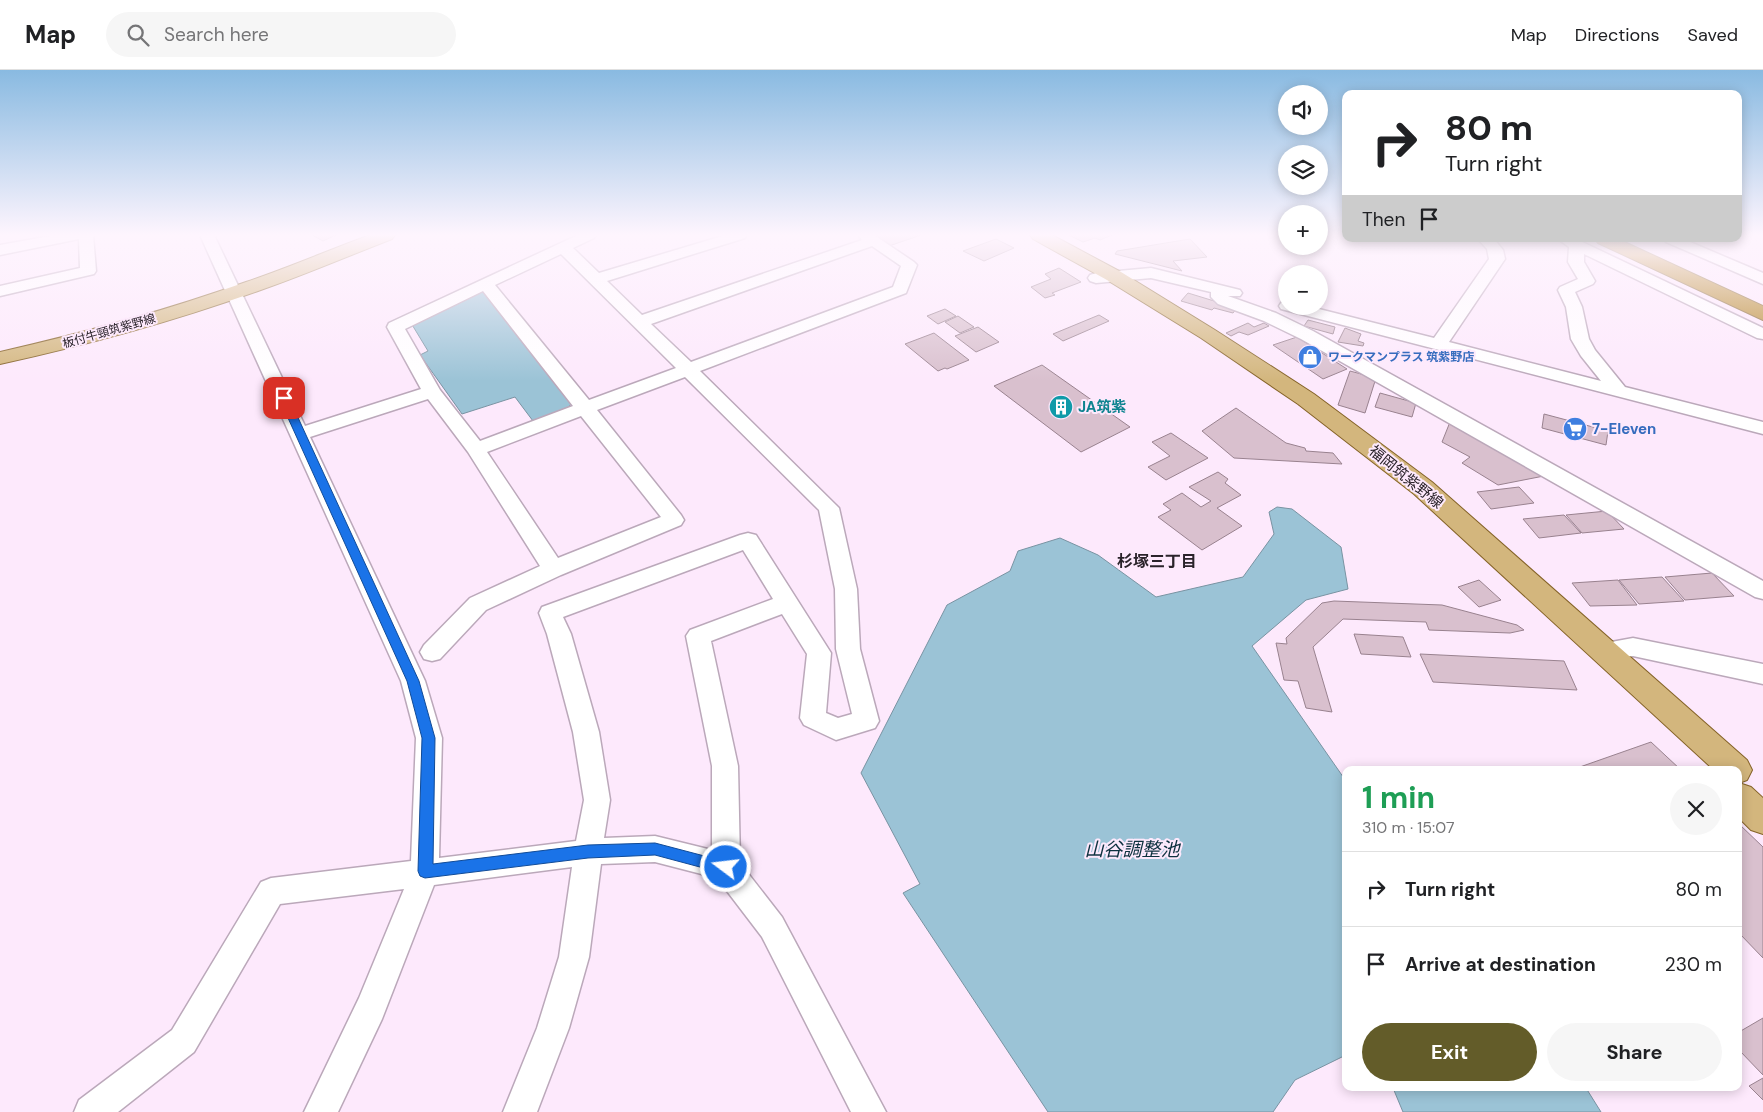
<!DOCTYPE html>
<html lang="en">
<head>
<meta charset="utf-8">
<style>
	:root { --surface:#fff; --page:#f6f6f6; --text:#202124; --muted:#757577; --line:#e0e0e0; --accent:#635c29 }
	body { margin:0; font-family:"DM Sans","Noto Sans JP",sans-serif; background:var(--page); color:var(--text); height:100vh; display:flex; flex-direction:column; font-size:19px; white-space:nowrap }
	* { box-sizing:border-box; margin:0 }
	p { font-size:16px; color:var(--muted) }
	.icon { flex:none; width:28px; height:28px; fill:none; stroke:currentColor; stroke-width:2; stroke-linecap:round; stroke-linejoin:round }
	.map { position:relative; flex:1; overflow:hidden }
	.panel { position:absolute; left:1342px; top:696px; width:400px; height:325px; display:flex; flex-direction:column; background:var(--surface); border-radius:10px; box-shadow:0 2px 12px #0003 }
	.panel>* { flex:none }
	.hud { position:absolute; left:1342px; top:20px; width:400px; height:152px; border-radius:10px; box-shadow:0 2px 12px #0003; background:#fff; color:var(--text); overflow:hidden }
	.tools { position:absolute; left:1278px; top:15px; display:grid; gap:10px }
	.tools a { display:grid; place-items:center; width:50px; height:50px; border-radius:50%; background:var(--surface); box-shadow:0 2px 12px #0003; font-size:25px }
	.pin { position:absolute; display:grid; place-items:center; width:42px; height:42px; color:#fff; margin:-21px; border-radius:10px; box-shadow:0 2px 8px #0006 }
	.me { position:absolute; width:55px; margin:-28px; rotate:285deg; stroke-linejoin:round; filter:drop-shadow(0 0 4px #0008) }
	.turn { display:flex; align-items:center; gap:18px; height:105px; padding:0 20px; font-size:22px }
	.turn .icon { width:65px; height:65px; stroke-width:2.5 }
	.turn b { display:block; font-size:35px; line-height:42px }
	.then { display:flex; align-items:center; height:48px; padding:0 20px; background:#0003; gap:10px; font-size:19px }
	.round { display:grid; place-items:center; flex:none; width:52px; height:52px; border-radius:26px; background:var(--page) }
	.head { display:flex; align-items:center; justify-content:space-between; height:85px; padding:0 20px }
	h1 { font-size:30px; font-weight:700; line-height:38px; color:#1e9e55 }
	.primary-button { display:flex; gap:10px; margin-top:auto; padding:10px 20px }
	.primary-button a { flex:1; height:58px; border-radius:30px; background:var(--accent); color:#fff; font-size:20px; font-weight:700; line-height:58px; text-align:center }
	.primary-button a+a { background:var(--page); color:var(--text) }
	ul { padding:0; list-style:none }
	li { display:flex; align-items:center; gap:15px; height:75px; padding:0 20px; border-top:1px solid var(--line) }
	li div { flex:1 }
	li b { display:block; font-size:19px }
	li em { font-style:normal }
	header { display:flex; align-items:center; gap:30px; box-sizing:border-box; height:70px; padding:0 25px; background:var(--surface); border-bottom:1px solid var(--line) }
	header strong { font-size:24px }
	nav { display:flex; gap:28px; margin-inline-start:auto; font-size:18px }
	.search { width:350px; height:45px; background:var(--page); display:flex; align-items:center; gap:12px; box-sizing:border-box; padding:0 18px; border-radius:28px; color:var(--muted); font-size:19px }
	.map>svg:first-child { display:block }
</style>
</head>
<body>
<header>
<strong>Map</strong>
<div class="search"><svg class="icon" aria-label="search" viewBox="0 0 24 24"><circle cx="10" cy="10" r="6"/><path d="M15 15l6 6"/></svg>Search here</div>
<nav><a>Map</a><a>Directions</a><a>Saved</a></nav>
</header>
<div class="map">
<svg width="1763" height="1042" viewBox="0 0 1763 1042">
	<rect width="100%" height="100%" fill="#fde9fc"/>
	<path fill="#9bc3d6" stroke="#7993a2" d="M 483,221 L 571,334 L 568,338 L 533,351 L 515,327 L 462,344 L 420,285 L 428,281 L 411,253 L 475,222 Z
		M 1277,437 L 1292,439 L 1341,477 L 1348,519 L 1306,530 L 1252,576 L 1346,711 L 1346,985 L 1295,1010 L 1273,1042 L 1048,1042 L 903,823 L 920,814 L 861,703 L 947,535 L 1010,501 L 1018,481 L 1060,468 L 1098,485 L 1156,527 L 1243,507 L 1274,464 L 1269,442 Z
		M 1393,1018 L 1586,1018 L 1601,1042 L 1403,1042 Z"/>
	<path fill="#d9c0ce" stroke="#99828f" d="M 312,165 L 336,165 L 323,171 Z
		M 872,165 L 921,165 L 889,176 Z
		M 1069,165 L 1112,165 L 1100,170 L 1095,168 L 1083,172 Z
		M 996,169 L 1014,178 L 984,191 L 963,181 Z
		M 1190,169 L 1207,187 L 1173,191 L 1182,201 L 1115,184 L 1117,181 Z
		M 1059,198 L 1081,212 L 1052,223 L 1055,225 L 1045,228 L 1031,217 L 1051,209 L 1045,204 Z
		M 1188,223 L 1237,238 L 1233,243 L 1214,238 L 1212,240 L 1181,231 Z
		M 945,239 L 956,246 L 938,254 L 927,246 Z
		M 1099,245 L 1109,251 L 1063,271 L 1053,264 Z
		M 958,246 L 974,257 L 960,263 L 945,252 Z
		M 1308,250 L 1335,257 L 1333,264 L 1304,256 Z
		M 1248,253 L 1254,257 L 1264,253 L 1269,256 L 1248,265 L 1239,262 L 1231,266 L 1226,263 Z
		M 978,257 L 999,272 L 976,282 L 955,266 Z
		M 1345,258 L 1361,264 L 1358,271 L 1364,273 L 1363,276 L 1338,272 Z
		M 934,263 L 969,290 L 947,299 L 945,298 L 938,301 L 905,274 Z
		M 1297,267 L 1347,299 L 1323,309 L 1273,275 Z
		M 1042,295 L 1130,357 L 1081,382 L 994,316 Z
		M 1350,301 L 1376,308 L 1365,343 L 1338,335 Z
		M 1380,323 L 1416,333 L 1412,347 L 1375,337 Z
		M 1236,338 L 1286,373 L 1305,378 L 1306,381 L 1333,383 L 1342,394 L 1234,388 L 1202,361 Z
		M 1544,344 L 1608,361 L 1606,375 L 1542,358 Z
		M 1450,352 L 1549,405 L 1498,415 L 1462,393 L 1470,387 L 1442,372 Z
		M 1171,363 L 1208,388 L 1166,410 L 1148,397 L 1170,386 L 1152,372 Z
		M 1218,402 L 1228,409 L 1225,413 L 1241,425 L 1217,438 L 1242,456 L 1202,480 L 1158,447 L 1171,440 L 1163,434 L 1182,423 L 1201,437 L 1211,431 L 1189,417 Z
		M 1519,417 L 1534,433 L 1491,439 L 1477,422 Z
		M 1607,441 L 1624,459 L 1582,463 L 1566,445 Z
		M 1564,445 L 1581,463 L 1539,468 L 1523,449 Z
		M 1712,503 L 1734,526 L 1685,530 L 1665,507 Z
		M 1662,507 L 1684,531 L 1639,534 L 1619,510 Z
		M 1479,510 L 1501,530 L 1479,537 L 1458,517 Z
		M 1618,510 L 1637,535 L 1590,536 L 1572,513 Z
		M 1334,531 L 1442,535 L 1517,555 L 1524,560 L 1510,563 L 1429,560 L 1426,552 L 1343,549 L 1313,577 L 1332,642 L 1306,638 L 1298,611 L 1284,610 L 1276,573 L 1287,574 L 1286,568 L 1322,533 Z
		M 1354,564 L 1403,567 L 1411,587 L 1361,584 Z
		M 1420,584 L 1564,591 L 1577,620 L 1433,612 Z
		M 1651,672 L 1681,700 L 1580,700 L 1577,698 Z
		M 1739,754 L 1763,777 L 1763,888 L 1739,863 Z
		M 1763,948 L 1763,1005 L 1739,980 L 1739,962 Z
		M 1763,1008 L 1763,1030 L 1749,1016 Z"/>
	<g fill="none" stroke-linecap="round" stroke-linejoin="round">
		<g stroke="#bba8ba" stroke-width="3">
			<path id="minor" d="M 56,165 L 93,165 L 96,201 L 94,204 L 0,226 L 0,216 L 80,198 L 79,169 L 0,185 L 0,175 Z
				M 200,165 L 214,165 L 305,356 L 421,319 L 387,257 L 389,253 L 578,165 L 596,165 L 594,168 L 573,178 L 599,203 L 726,165 L 747,165 L 745,168 L 607,211 L 642,245 L 862,170 L 858,165 L 874,165 L 914,192 L 917,195 L 906,223 L 700,301 L 839,438 L 857,519 L 860,579 L 879,651 L 875,658 L 836,670 L 804,655 L 800,648 L 807,584 L 782,544 L 711,571 L 738,696 L 740,793 L 782,847 L 886,1042 L 851,1042 L 762,867 L 717,808 L 655,792 L 601,794 L 589,887 L 569,958 L 537,1042 L 503,1042 L 537,958 L 559,887 L 572,797 L 434,815 L 382,949 L 338,1042 L 304,1042 L 359,928 L 404,819 L 280,834 L 194,982 L 118,1042 L 74,1042 L 79,1030 L 172,960 L 261,812 L 271,808 L 411,791 L 416,668 L 401,611 ZM 872,176 L 901,196 L 893,217 L 691,292 L 651,254 ZM 561,184 L 676,298 L 589,330 L 495,215 ZM 483,221 L 573,336 L 480,371 L 440,320 L 405,259 ZM 685,307 L 819,440 L 835,519 L 836,579 L 852,644 L 838,648 L 826,643 L 831,583 L 756,465 L 748,463 L 740,465 L 542,537 L 539,543 L 547,564 L 573,662 L 584,730 L 576,771 L 439,788 L 442,668 L 425,611 L 310,367 L 428,329 L 468,382 L 540,496 L 470,528 L 424,575 L 420,582 L 424,589 L 432,591 L 440,589 L 486,540 L 561,505 L 681,455 L 684,450 L 681,445 L 597,340 ZM 581,346 L 661,447 L 558,488 L 487,382 ZM 743,480 L 773,529 L 690,560 L 686,566 L 712,696 L 712,780 L 655,766 L 604,768 L 610,730 L 599,662 L 571,564 L 563,547 Z
				M 1478,169 L 1494,169 L 1503,180 L 1505,189 L 1449,272 L 1601,311 L 1581,286 L 1571,269 L 1566,237 L 1558,220 L 1560,217 L 1578,209 L 1568,192 L 1569,177 L 1558,169 L 1576,169 L 1763,258 L 1763,269 L 1757,268 L 1584,184 L 1584,192 L 1595,211 L 1593,214 L 1575,222 L 1582,237 L 1589,269 L 1595,280 L 1625,317 L 1763,352 L 1763,364 L 1281,239 L 1279,236 L 1281,233 L 1286,231 L 1286,236 L 1307,236 L 1434,268 L 1489,189 L 1487,179 Z
				M 1664,169 L 1683,169 L 1763,203 L 1763,214 L 1666,172 Z
				M 1151,198 L 1240,220 L 1242,223 L 1240,226 L 1228,226 L 1276,243 L 1313,261 L 1763,511 L 1763,529 L 1755,527 L 1301,269 L 1264,251 L 1218,234 L 1211,227 L 1211,222 L 1151,208 L 1096,213 L 1090,211 L 1088,208 L 1090,205 L 1096,203 Z
				M 1633,568 L 1763,594 L 1763,614 L 1633,586 L 1603,590 L 1595,587 L 1591,581 L 1595,575 Z"/>
		</g>
		<g stroke="#856328" stroke-width="2">
			<path id="major" d="M 370,165 L 395,165 L 392,169 C 348,186 304,205 258,221 C 174,251 87,275 0,294 L 0,282 C 83,263 165,241 246,212 C 288,198 329,180 370,165 Z
				M 1030,165 L 1052,165 L 1121,202 L 1215,260 L 1314,324 L 1432,412 L 1747,690 L 1752,700 L 1747,710 L 1739,713 L 1751,717 L 1763,728 L 1763,764 L 1751,760 L 1739,748 L 1739,700 L 1714,700 L 1414,424 L 1298,334 L 1201,268 L 1107,210 L 1033,169 Z"/>
		</g>
		<g stroke="#856328" stroke-width="2">
			<path id="highway" d="M 1595,169 L 1618,169 L 1763,236 L 1763,250 L 1598,173 Z"/>
		</g>
		<use href="#minor" fill="#fff" fill-rule="evenodd"/>
		<use href="#major" fill="#d3b67d" fill-rule="evenodd"/>
		<use href="#highway" fill="#b68627" fill-rule="evenodd"/>
	</g>
	<linearGradient id="sky" x2="0" y2="1"><stop stop-color="#89bae1"/><stop offset="0.53" stop-color="#fef5fe"/><stop offset="1" stop-color="#fef5fe" stop-opacity="0"/></linearGradient>
	<rect width="1763" height="311" fill="url(#sky)"/>
	<path fill="#1a73e8" stroke="#114b97" d="M 284,326 L 289,328 L 419,611 L 435,668 L 433,794 L 588,775 L 655,773 L 731,793 L 733,797 L 731,802 L 726,804 L 655,785 L 588,788 L 425,808 L 420,806 L 418,801 L 422,668 L 407,611 L 279,328 Z"/>
	<defs>
		<g id="shop-disc" transform="scale(1.25)"><circle r="9.5" fill="#3f7fe0" stroke="#fde9fc"/><path d="M-5-2.5h2.3a2.7 3.5 0 0 1 5.4 0H5L5.5 6h-11ZM-1.5-2.5h3a1.5 2.3 0 0 0-3 0Z" fill="#fff"/></g>
		<g id="building-disc" transform="scale(1.25)"><circle r="9.5" fill="#0f9aa8" stroke="#fde9fc"/><path d="M-4-6H4V6H1V3H-1V6H-4ZM-2.5-4.3h1.7v1.8h-1.7ZM.8-4.3h1.7v1.8H.8ZM-2.5-1h1.7V.8h-1.7ZM.8-1h1.7V.8H.8Z" fill="#fff"/></g>
		<g id="supermarket-disc" transform="scale(1.25)"><circle r="9.5" fill="#3f7fe0" stroke="#fde9fc"/><path d="M-6-5.5h2.5l.6 2H6L4.5 2H-2.5L-4.4-4H-6ZM-1.5 3.2a1.3 1.3 0 1 0 .1 0ZM3 3.2a1.3 1.3 0 1 0 .1 0Z" fill="#fff"/></g>
	</defs>
	<g fill-rule="evenodd">
		<use href="#shop-disc" x="1310" y="287"/>
		<use href="#building-disc" x="1061" y="337"/>
		<use href="#supermarket-disc" x="1575" y="359"/>
	</g>
	<g text-anchor="middle" dominant-baseline="central" stroke-width="4" stroke-linejoin="round" paint-order="stroke">
		<g font-size="12" fill="#2a232a" stroke="#fde9fc">
			<text transform="translate(109 261) rotate(-16)">板付牛頸筑紫野線</text>
		</g>
		<g font-size="12" font-weight="bold" fill="#366cbe" stroke="#fde9fc" text-anchor="start">
			<text x="1328" y="287">ワークマンプラス 筑紫野店</text>
		</g>
		<g font-size="15" font-weight="bold" fill="#0d838f" stroke="#fde9fc" text-anchor="start">
			<text x="1078" y="337">JA筑紫</text>
		</g>
		<g font-size="15" font-weight="bold" fill="#366cbe" stroke="#fde9fc" text-anchor="start">
			<text x="1592" y="359">7-Eleven</text>
		</g>
		<g font-size="15" fill="#2a232a" stroke="#fde9fc">
			<text transform="translate(1406 407) rotate(39)">福岡筑紫野線</text>
		</g>
		<g font-size="16" font-weight="bold" fill="#2a232a" stroke="#fde9fc">
			<text x="1157" y="491">杉塚三丁目</text>
		</g>
		<g font-size="19" font-style="italic" fill="#0d313f" stroke="#fde9fc">
			<text x="1132" y="779">山谷調整池</text>
		</g>
	</g>
</svg>
<div class="tools">
<a><svg class="icon" aria-label="sound" viewBox="0 0 24 24"><path d="M4 9h4l5-4v14l-5-4H4zM17 9q2 3 0 6"/></svg></a>
<a><svg class="icon" aria-label="layers" viewBox="0 0 24 24"><path d="M12 4l9 5-9 5-9-5zM3 14l9 5 9-5"/></svg></a>
<a>+</a>
<a>−</a>
</div>
<div class="pin" style="left:284px;top:328px;background:#d93025"><svg class="icon" aria-label="arrive" viewBox="0 0 24 24"><path d="M6 21V4h12l-3 4 3 4H6"/></svg></div>
<svg class="me" style="left:726px;top:797px" viewBox="-20 -20 40 40"><circle r="17" fill="#1a73e8" stroke="#fff" stroke-width="3"/><path d="M0-11L8 9 0 5-8 9z" fill="#fff"/></svg>
<div class="hud">
<div class="turn"><svg class="icon" aria-label="right" viewBox="0 0 24 24"><path d="M7 20v-9h11M14 6l5 5-5 5"/></svg><div><b>80 m</b>Turn right</div></div>
<div class="then">Then<svg class="icon" aria-label="arrive" viewBox="0 0 24 24"><path d="M6 21V4h12l-3 4 3 4H6"/></svg></div>
</div>
<section class="panel">
<div class="head"><div><h1>1 min</h1><p>310 m · 15:07</p></div><a class="round"><svg class="icon" aria-label="close" viewBox="0 0 24 24"><path d="M6 6l12 12M18 6L6 18"/></svg></a></div>
<ul>
<li><svg class="icon" aria-label="right" viewBox="0 0 24 24"><path d="M7 20v-9h11M14 6l5 5-5 5"/></svg><div><b>Turn right</b></div><em>80 m</em></li>
<li><svg class="icon" aria-label="arrive" viewBox="0 0 24 24"><path d="M6 21V4h12l-3 4 3 4H6"/></svg><div><b>Arrive at destination</b></div><em>230 m</em></li>
</ul>
<div class="primary-button"><a>Exit</a><a>Share</a></div>
</section>
</div>
</body>
</html>
